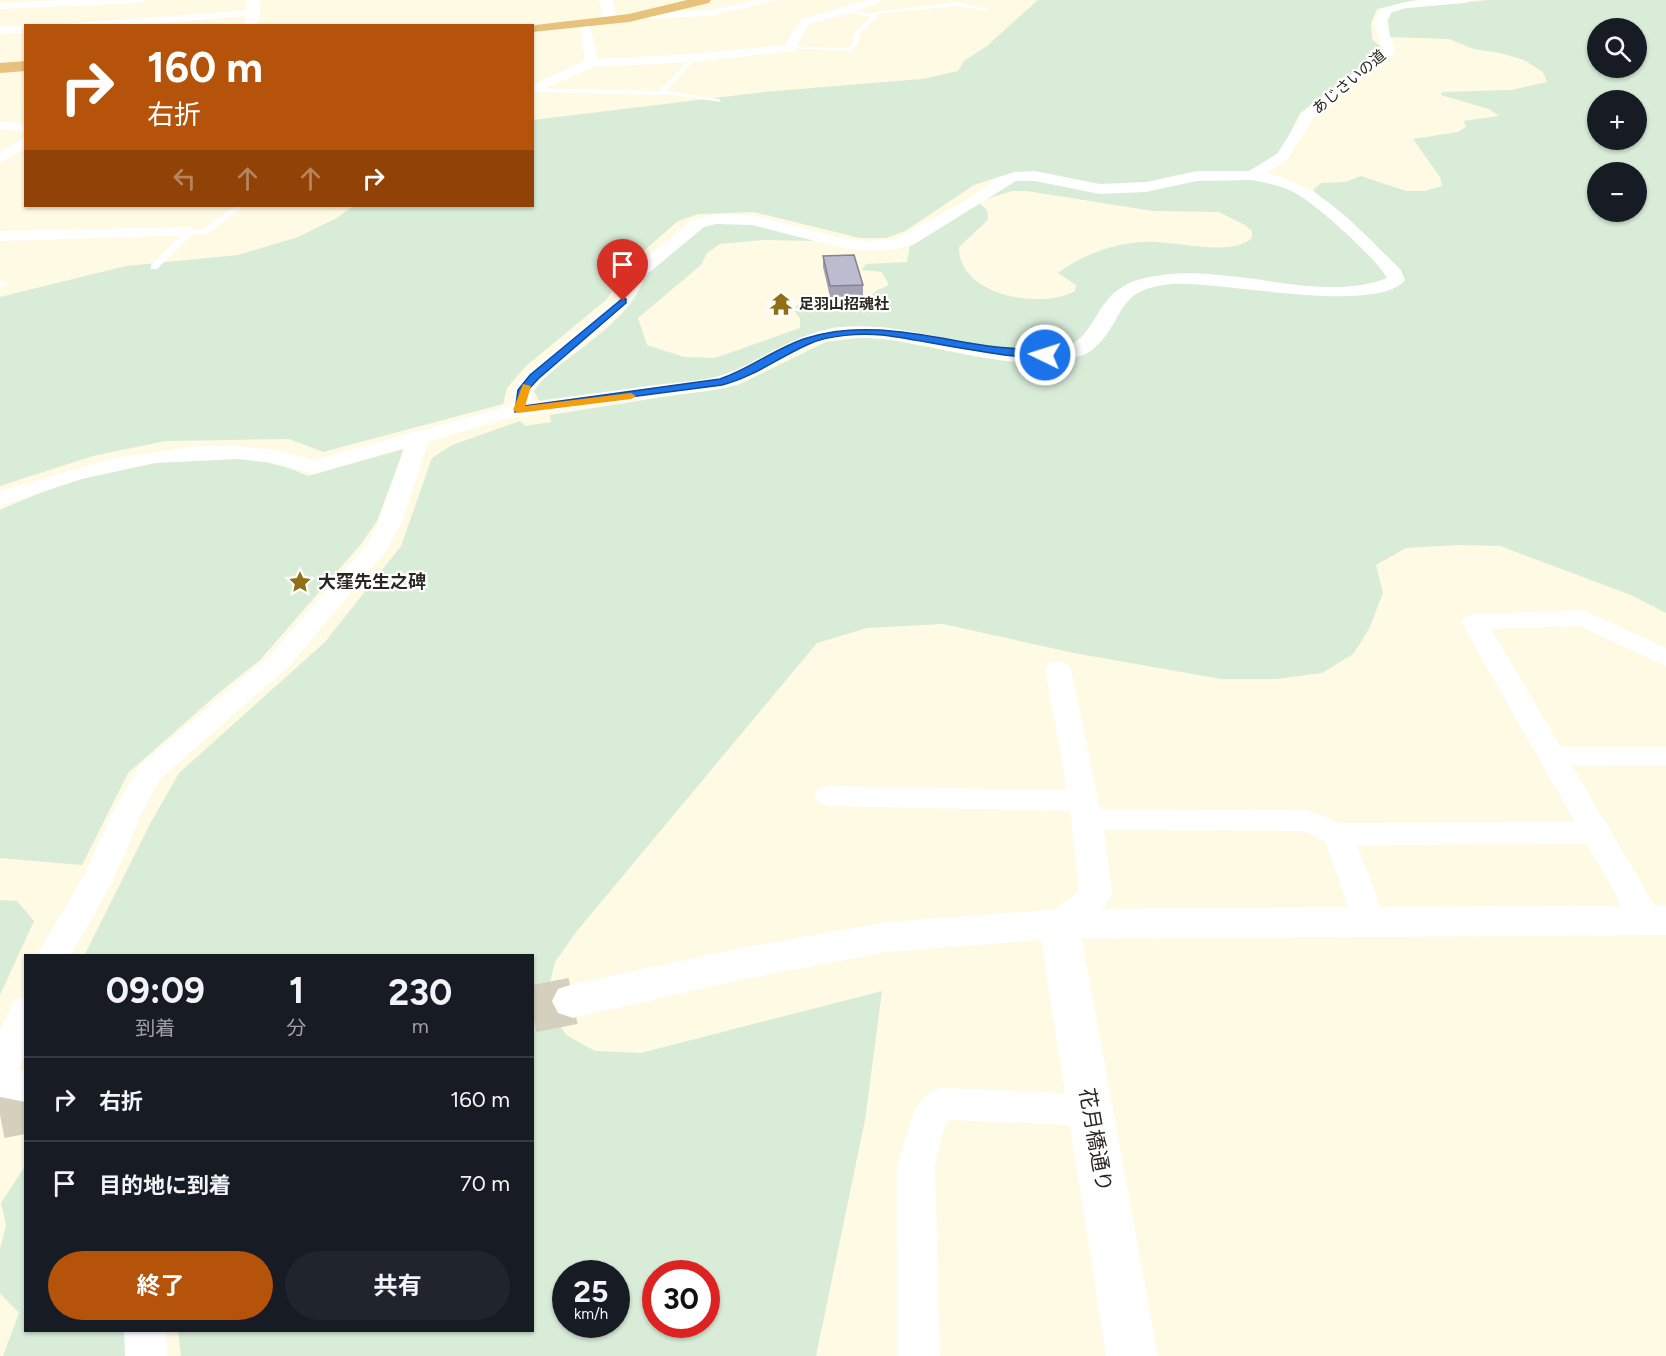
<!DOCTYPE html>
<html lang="ja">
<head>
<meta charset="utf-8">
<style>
	:root { --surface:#171b24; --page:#20242c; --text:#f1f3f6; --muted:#9ea1a6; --line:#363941; --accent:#b45309 }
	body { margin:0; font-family:Figtree,"Noto Sans JP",sans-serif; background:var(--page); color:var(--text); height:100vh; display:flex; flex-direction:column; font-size:22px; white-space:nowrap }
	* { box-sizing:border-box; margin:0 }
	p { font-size:20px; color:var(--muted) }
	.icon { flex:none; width:33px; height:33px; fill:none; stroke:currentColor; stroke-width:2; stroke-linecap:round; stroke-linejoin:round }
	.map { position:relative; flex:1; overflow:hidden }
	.details { position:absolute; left:24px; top:954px; width:510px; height:378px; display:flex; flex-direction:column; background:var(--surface); border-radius:0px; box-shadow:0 2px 4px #0004 }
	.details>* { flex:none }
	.banner { position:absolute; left:24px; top:24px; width:510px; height:183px; border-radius:0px; box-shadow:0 2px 4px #0004; background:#b45309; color:#fff; overflow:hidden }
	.controls { position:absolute; left:1587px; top:18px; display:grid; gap:12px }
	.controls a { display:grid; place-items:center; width:60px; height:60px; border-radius:50%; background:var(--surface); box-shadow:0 2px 4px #0004; font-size:30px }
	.speed { position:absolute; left:552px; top:1260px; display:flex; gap:12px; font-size:30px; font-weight:700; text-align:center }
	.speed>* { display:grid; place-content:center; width:78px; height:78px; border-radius:50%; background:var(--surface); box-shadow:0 2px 4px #0004; line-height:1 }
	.speed small { font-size:15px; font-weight:400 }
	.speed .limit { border:9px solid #d22; background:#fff; color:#111 }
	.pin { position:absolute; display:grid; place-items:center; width:51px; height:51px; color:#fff; margin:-62px -26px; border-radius:50% 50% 50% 0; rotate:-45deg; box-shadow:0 0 6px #0007 }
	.pin .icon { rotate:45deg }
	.me { position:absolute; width:66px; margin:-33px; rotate:274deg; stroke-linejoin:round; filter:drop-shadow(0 0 4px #0008) }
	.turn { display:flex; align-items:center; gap:21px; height:126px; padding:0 24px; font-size:27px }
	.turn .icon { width:78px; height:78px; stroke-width:2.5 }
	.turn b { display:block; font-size:42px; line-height:51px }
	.lanes { display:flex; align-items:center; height:57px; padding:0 24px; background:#0003; justify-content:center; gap:30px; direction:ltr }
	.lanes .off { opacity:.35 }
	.eta { display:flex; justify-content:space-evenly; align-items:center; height:102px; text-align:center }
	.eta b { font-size:36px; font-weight:700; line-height:42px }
	.cta { display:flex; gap:12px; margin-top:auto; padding:12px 24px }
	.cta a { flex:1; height:69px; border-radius:36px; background:var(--accent); color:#fff; font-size:24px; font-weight:700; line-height:69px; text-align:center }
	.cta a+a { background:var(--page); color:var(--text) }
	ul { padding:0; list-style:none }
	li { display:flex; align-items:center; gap:18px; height:84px; padding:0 24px; border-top:2px solid var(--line) }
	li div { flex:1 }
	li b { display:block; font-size:22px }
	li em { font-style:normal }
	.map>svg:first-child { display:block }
</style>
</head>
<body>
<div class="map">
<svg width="1666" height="1356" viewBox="0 0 1666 1356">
	<rect width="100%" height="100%" fill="#fefae4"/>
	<path fill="#d8ecd8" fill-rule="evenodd" d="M 1038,0 L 1416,0 L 1377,9 L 1371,23 L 1372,39 L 1382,48 L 1383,52 L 1300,113 L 1282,150 L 1249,173 L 1147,186 L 1109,187 L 1020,174 L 1001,176 L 974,185 L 905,231 L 886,238 L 860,238 L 754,212 L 698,214 L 678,221 L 623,269 L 617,284 L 606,300 L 526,366 L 507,388 L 503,404 L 323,452 L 289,439 L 165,441 L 93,456 L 0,486 L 0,297 L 126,266 L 238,255 L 298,237 L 337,218 L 353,206 L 532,206 L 533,120 L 764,92 L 922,79 L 958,71 L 964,61 L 987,46 Z
		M 1488,0 L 1666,0 L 1666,613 L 1631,595 L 1500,546 L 1458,545 L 1406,548 L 1376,565 L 1383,593 L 1369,629 L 1353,654 L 1322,673 L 1276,679 L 1221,679 L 1074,653 L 943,624 L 867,628 L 817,643 L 577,931 L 555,962 L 545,1003 L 566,1035 L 595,1051 L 641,1053 L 882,991 L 865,1120 L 816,1356 L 181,1356 L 178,1331 L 532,1330 L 532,956 L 84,956 L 151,822 L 179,773 L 325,642 L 401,546 L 432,458 L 452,445 L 520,421 L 526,426 L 551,422 L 550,415 L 738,385 L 826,342 L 867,337 L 884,338 C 914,344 1042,373 1062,359 C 1093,337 1116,295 1154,286 C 1197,276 1246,287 1290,289 C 1324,291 1360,288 1394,287 L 1362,234 L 1313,190 L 1321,183 L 1345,182 L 1361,176 L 1406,191 L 1425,191 L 1442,186 L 1440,177 L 1413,139 L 1458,132 L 1466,127 L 1464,121 L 1499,116 L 1489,109 L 1441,95 L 1442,92 L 1512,90 L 1547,82 L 1543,72 L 1524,60 L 1500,53 L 1474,49 L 1449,39 L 1390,37 L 1388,20 L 1392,12 L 1399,9 ZM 1598,28 L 1636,28 L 1636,68 L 1598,68 ZM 1598,100 L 1636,100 L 1636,140 L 1598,140 ZM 1598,172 L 1636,172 L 1636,212 L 1598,212 ZM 566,1274 L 616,1274 L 616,1324 L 566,1324 ZM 656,1274 L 706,1274 L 706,1324 L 656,1324 Z
		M 1251,177 L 1291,187 L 1330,215 L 1383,269 L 1387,278 C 1346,305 1253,271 1204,276 C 1174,279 1143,288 1114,294 C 1105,305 1083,339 1074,345 C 1047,362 917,333 882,327 C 860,328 838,328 817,333 C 780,341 750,368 714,378 L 540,403 L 534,391 L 544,377 C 574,353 640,312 645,273 L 702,224 L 751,222 L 822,241 L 763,240 L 720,244 L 707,253 L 701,265 L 638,318 L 647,345 L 684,357 L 715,358 L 800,328 L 800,318 L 793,309 L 805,301 L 869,298 L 876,291 L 889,285 L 882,272 L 862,270 L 866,264 L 907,262 L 910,244 L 979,203 L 987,210 L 988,220 L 959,247 C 958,296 1042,310 1075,291 L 1076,285 L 1058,273 C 1082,255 1114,243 1144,242 C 1173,240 1230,258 1252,238 L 1252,231 L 1245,225 L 1219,212 L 1153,211 L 1027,191 L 1012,191 L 980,201 L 1009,181 L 1023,178 L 1077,189 Z
		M 404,449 L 377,521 L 361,544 L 260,660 L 221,691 L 128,773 L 82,865 L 0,858 L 0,510 C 84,471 221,434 308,476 Z
		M 0,900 L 17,901 L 34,921 L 0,995 Z
		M 25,1166 L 26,1330 L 126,1331 L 129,1356 L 3,1356 L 19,1313 L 0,1293 L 0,1249 L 6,1225 L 1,1203 Z"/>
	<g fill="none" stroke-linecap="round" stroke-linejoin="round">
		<path stroke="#d4d0bd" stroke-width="47" stroke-dasharray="47 23" stroke-linecap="butt" d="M 532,1009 L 573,1001
			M 0,1115 L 26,1110"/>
		<path fill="#fff" fill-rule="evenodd" d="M 957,2 L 988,9 L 985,11 L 957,6 L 875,14 L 878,16 L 860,34 L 858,44 L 851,51 L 787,48 L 790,46 L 847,48 L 852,44 L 855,32 L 871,17 L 846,12 L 846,10 L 869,13 Z
			M 694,56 L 696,59 L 666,91 L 719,99 L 721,102 L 673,95 L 532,92 L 532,88 L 659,91 Z
			M 236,206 L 244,206 L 207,234 L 192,234 L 157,269 L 151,269 L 151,265 L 187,230 L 202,230 Z
			M 0,281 L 6,282 L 7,284 L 0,287 Z"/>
		<path fill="#fff" fill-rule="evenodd" d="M 63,0 L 147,0 L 141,3 L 0,9 L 0,3 Z
			M 756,0 L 777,0 L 711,16 L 636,19 L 630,16 L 636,13 L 711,10 Z
			M 868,0 L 885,0 L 852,13 L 809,24 L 794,51 L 694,62 L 593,67 L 532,94 L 532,85 L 585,61 L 579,22 L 589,24 L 598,59 L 694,54 L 785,45 L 801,19 Z
			M 1425,0 L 1471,0 L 1465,3 L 1406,8 L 1390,13 L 1386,23 L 1395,51 L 1393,54 L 1314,117 L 1287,160 L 1266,173 C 1323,185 1361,231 1401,270 L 1405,280 C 1376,316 1219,280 1171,284 C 1111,290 1127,322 1092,350 C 1083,357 1068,359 1057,361 C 991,371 917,334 847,338 C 802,341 770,374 728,387 C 709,392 687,393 666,396 C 619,402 570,408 523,416 C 491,421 459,433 428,442 L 402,523 L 385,552 L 289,666 L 160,779 L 143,811 L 113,881 L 70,956 L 36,956 L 82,879 L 113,811 L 139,766 L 271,654 L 367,544 L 378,523 L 404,448 L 313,474 L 275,463 L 238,459 L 156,463 L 81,479 L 0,506 L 0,491 L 114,458 L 198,446 L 238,446 L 277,450 L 313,460 L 509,406 L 513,390 L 527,373 L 616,298 L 632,269 L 692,220 L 716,214 L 752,215 L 842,238 L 865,241 L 895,239 L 970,198 L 997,178 L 1014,172 L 1035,171 L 1100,184 L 1146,182 L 1197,171 L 1249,171 L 1277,154 L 1304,111 L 1383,50 L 1374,23 L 1381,9 L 1405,2 ZM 1252,180 C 1267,183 1284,186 1297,194 C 1317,205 1377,259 1387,278 C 1323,304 1231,265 1162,275 C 1147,277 1131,280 1119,289 C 1093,307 1092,345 1056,349 C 984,358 913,320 840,327 C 794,332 762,365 719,376 C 699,382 677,382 656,385 C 614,391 572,396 530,402 L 533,391 L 541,381 L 629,305 L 645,276 L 704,227 L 716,224 L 752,225 L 842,248 L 865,251 L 896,249 L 913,245 L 1016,181 L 1035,181 L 1100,194 L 1146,192 L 1197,181 Z
			M 252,10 L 256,11 L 256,15 L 127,26 L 67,26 L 72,23 Z
			M 0,26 L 26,26 L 26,33 L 0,34 Z
			M 0,121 L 26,124 L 26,132 L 0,129 Z
			M 26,137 L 26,148 L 0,163 L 0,152 Z
			M 190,227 L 198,232 L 196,235 L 0,241 L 0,231 Z
			M 1583,610 L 1666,648 L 1666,666 L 1579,626 L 1491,629 L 1561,747 L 1666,747 L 1666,765 L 1572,766 L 1663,920 L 1659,929 L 1647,932 L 1635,929 L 1587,844 L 1357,845 L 1386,922 L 1382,931 L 1370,934 L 1358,931 L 1354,922 L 1325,841 L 1303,831 L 1104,830 L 1112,895 C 1101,915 1070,940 1047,933 L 1043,924 L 1047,915 L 1079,891 L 1070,811 L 829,806 L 818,803 L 814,796 L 818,789 L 829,786 L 1067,790 L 1045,669 L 1049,663 L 1058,661 L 1067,663 L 1071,669 L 1100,809 L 1306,810 L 1341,823 L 1575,822 L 1461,622 L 1465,617 L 1474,614 Z
			M 26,997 L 26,1052 L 18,1070 L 26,1072 L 26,1102 L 0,1097 L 0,1030 L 14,1001 Z
			M 941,1088 L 1090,1094 L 1103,1099 L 1109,1110 L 1103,1121 L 1090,1126 L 950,1120 L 945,1126 L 935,1165 L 940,1356 L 898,1356 L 897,1165 L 915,1109 L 928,1093 Z
			M 124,1330 L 166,1330 L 167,1356 L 125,1356 Z"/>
		<path fill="#fff" fill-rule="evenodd" d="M 247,0 L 261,0 L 258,26 L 244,26 Z
			M 599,0 L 613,0 L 617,20 L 615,23 L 610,24 L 603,20 Z
			M 1666,905 L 1666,935 L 1082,939 L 1158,1356 L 1106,1356 L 1041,940 L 888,952 L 745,979 L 573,1018 L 558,1013 L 552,1001 L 558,989 L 573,984 L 745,947 L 888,922 L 1059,909 Z"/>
		<path fill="#e6c27c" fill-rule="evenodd" d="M 687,0 L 711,0 L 709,3 L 629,22 L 532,32 L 532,26 L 527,26 L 629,14 Z
			M 26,61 L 26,71 L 0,73 L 0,63 Z"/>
	</g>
	<path fill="#a3a1b3" d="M 823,256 L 863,285 L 863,296 L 830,297 L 823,267 Z"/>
	<path fill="#bdbbd0" stroke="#848392" stroke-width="1.5" d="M 854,255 L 863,285 L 830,286 L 823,256 Z"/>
	<path fill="#1a73e8" stroke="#114b97" stroke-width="1.5" d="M 623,298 L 626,299 L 626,303 L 538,379 L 528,390 L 524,406 L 720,379 C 750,369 777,347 807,338 C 866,319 928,337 988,346 C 1001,348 1041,349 1050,355 C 1036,366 909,337 882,335 C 860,333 829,335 809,344 C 779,357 754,377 722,385 L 515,412 L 518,390 L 530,375 Z"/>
	<path fill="#f59e0b" d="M 523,384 L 531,386 L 525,406 L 631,393 L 636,396 L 631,399 L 518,413 L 513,410 Z"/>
	<defs>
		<g id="temple-bare" transform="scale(1.8)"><path d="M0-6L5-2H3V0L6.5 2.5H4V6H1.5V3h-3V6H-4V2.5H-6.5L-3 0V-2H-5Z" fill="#916f15" stroke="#fff" stroke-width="2.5" paint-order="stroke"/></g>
		<g id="sight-bare" transform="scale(1.8)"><path d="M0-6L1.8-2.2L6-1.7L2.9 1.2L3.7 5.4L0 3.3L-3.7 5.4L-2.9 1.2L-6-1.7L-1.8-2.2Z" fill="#916f15" stroke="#fff" stroke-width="2.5" paint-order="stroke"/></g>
	</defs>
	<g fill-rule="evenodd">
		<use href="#temple-bare" x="781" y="304"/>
		<use href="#sight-bare" x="300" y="582"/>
	</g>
	<g text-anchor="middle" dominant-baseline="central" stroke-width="4.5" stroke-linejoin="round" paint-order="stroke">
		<g font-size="15" fill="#2a2921" stroke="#fff">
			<text transform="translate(1349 82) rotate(-40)">あじさいの道</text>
		</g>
		<g font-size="15" font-weight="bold" fill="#2a2921" stroke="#fff" text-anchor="start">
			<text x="799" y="304">足羽山招魂社</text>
		</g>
		<g font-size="18" font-weight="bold" fill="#2a2921" stroke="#fff" text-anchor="start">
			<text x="318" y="582">大窪先生之碑</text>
		</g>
		<g font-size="21" fill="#2a2921" stroke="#fff">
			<text transform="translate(1096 1140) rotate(80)">花月橋通り</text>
		</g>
	</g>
</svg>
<div class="controls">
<a><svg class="icon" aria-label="search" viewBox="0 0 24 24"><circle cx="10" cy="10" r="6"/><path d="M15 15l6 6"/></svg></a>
<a>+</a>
<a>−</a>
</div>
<div class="speed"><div>25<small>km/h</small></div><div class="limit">30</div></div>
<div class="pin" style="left:623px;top:301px;background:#d93025"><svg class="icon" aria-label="arrive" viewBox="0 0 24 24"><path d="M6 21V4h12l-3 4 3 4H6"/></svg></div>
<svg class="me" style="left:1045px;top:355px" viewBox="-20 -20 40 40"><circle r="17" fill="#1a73e8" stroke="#fff" stroke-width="3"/><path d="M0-11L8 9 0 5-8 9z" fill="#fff"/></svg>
<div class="banner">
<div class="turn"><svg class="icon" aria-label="right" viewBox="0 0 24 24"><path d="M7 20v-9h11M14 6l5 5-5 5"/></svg><div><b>160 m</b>右折</div></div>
<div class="lanes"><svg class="icon off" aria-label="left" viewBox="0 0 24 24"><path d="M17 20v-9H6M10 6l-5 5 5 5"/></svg><svg class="icon off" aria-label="ahead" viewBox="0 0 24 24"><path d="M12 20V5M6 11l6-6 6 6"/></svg><svg class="icon off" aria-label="ahead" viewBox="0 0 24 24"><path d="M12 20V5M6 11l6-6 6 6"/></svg><svg class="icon" aria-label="right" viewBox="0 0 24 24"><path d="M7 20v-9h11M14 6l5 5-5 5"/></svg></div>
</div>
<section class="details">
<div class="eta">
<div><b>09:09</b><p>到着</p></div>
<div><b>1</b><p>分</p></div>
<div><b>230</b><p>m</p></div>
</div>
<ul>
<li><svg class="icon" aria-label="right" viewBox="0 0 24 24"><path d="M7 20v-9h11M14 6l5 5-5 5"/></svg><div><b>右折</b></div><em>160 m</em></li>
<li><svg class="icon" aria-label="arrive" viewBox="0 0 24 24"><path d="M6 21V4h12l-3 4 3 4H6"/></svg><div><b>目的地に到着</b></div><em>70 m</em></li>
</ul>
<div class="cta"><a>終了</a><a>共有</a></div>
</section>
</div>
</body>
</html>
